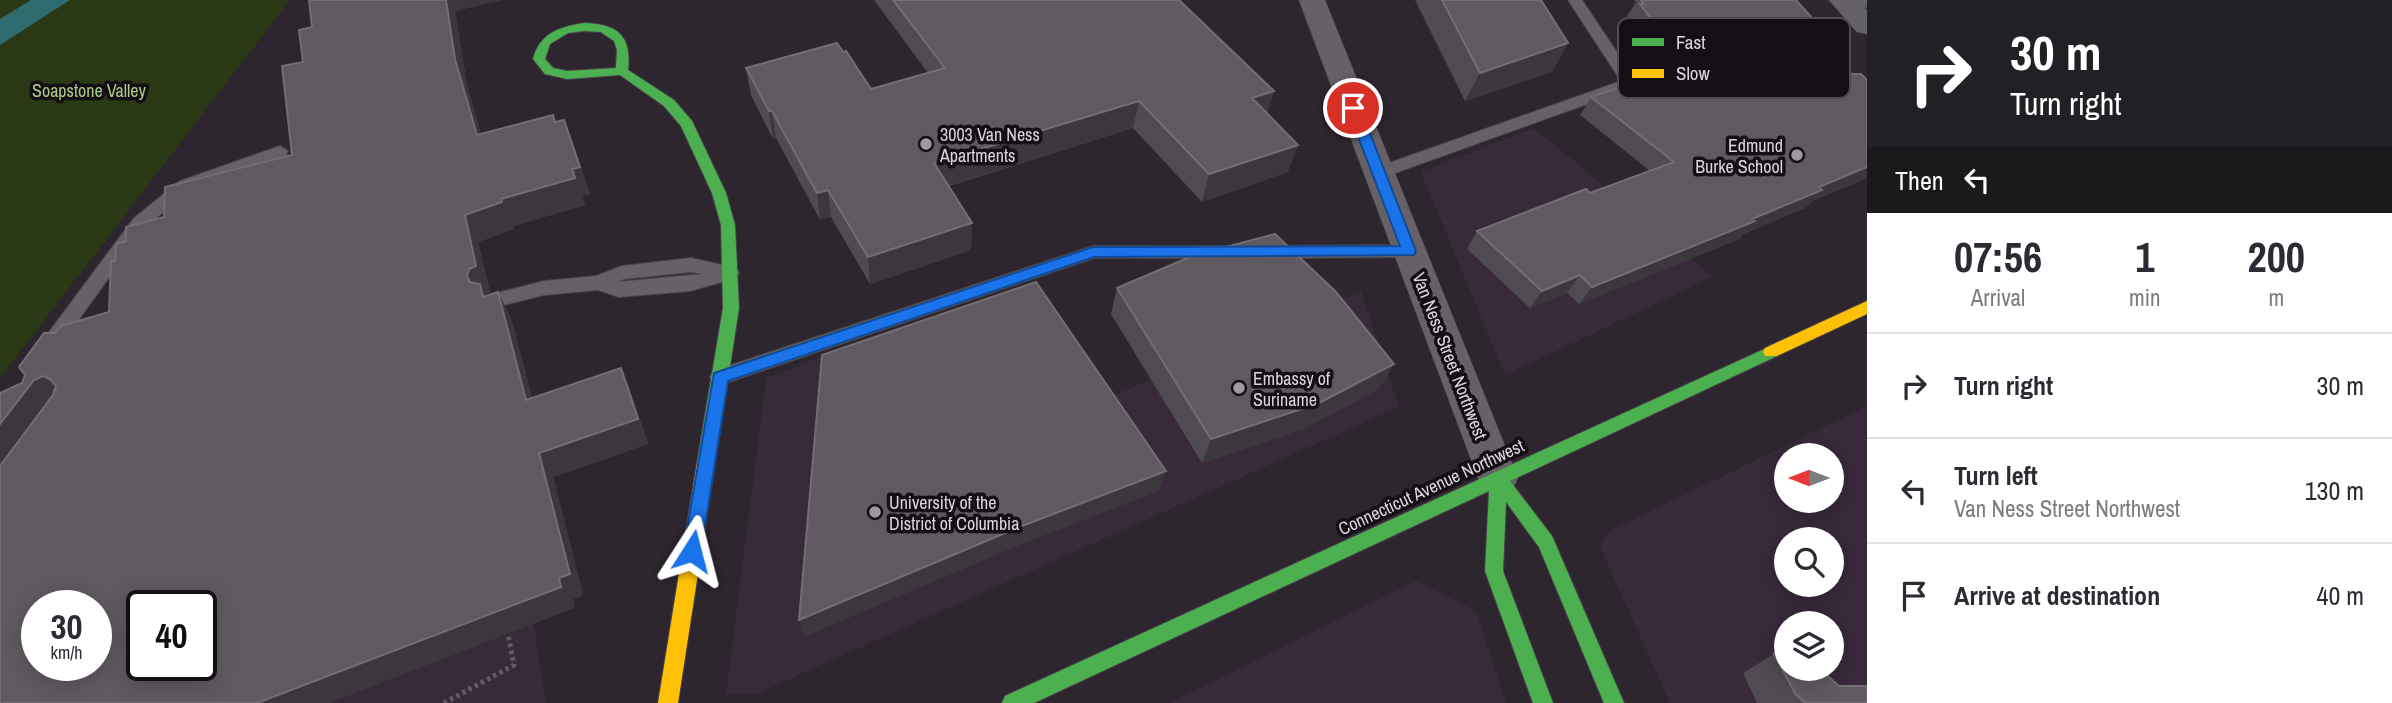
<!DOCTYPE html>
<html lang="en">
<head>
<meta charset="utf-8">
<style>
	:root { --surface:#fff; --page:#f2f2f3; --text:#2b2b33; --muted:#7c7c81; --line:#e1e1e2 }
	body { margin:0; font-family:"Archivo Narrow",sans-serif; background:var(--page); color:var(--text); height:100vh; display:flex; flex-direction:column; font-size:26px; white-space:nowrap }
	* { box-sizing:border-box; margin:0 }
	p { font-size:23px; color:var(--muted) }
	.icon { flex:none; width:38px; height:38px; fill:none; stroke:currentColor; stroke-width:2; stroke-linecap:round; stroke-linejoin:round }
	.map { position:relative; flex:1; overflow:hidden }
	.drawer { display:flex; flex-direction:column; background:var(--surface); width:525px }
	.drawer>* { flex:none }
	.guide { background:#202124; color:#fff; overflow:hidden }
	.needle { width:46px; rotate:270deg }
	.tools { position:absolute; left:1774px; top:443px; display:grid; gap:14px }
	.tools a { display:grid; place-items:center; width:70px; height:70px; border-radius:50%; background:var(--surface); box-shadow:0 4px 18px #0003; font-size:35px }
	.speed { position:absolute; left:21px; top:590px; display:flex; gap:14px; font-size:35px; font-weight:700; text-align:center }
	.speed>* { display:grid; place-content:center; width:91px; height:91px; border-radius:50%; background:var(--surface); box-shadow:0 4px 18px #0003; line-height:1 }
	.speed small { font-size:18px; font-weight:400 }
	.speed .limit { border:4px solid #111; border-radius:10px; background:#fff; color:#111 }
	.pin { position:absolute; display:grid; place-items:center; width:60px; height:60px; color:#fff; margin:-30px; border:4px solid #fff; border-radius:50%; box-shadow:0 2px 7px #0007 }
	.me { position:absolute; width:77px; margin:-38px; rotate:9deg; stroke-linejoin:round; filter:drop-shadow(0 0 5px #0008) }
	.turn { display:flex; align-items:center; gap:24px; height:147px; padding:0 28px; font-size:32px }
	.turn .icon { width:91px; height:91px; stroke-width:2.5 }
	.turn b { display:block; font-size:49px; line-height:60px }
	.then { display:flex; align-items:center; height:66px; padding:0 28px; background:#0003; gap:14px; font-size:26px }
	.eta { display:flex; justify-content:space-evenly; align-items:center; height:119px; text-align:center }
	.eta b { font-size:42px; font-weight:700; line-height:49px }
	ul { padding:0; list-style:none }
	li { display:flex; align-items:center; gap:21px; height:105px; padding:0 28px; border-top:2px solid var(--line) }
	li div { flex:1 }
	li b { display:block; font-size:26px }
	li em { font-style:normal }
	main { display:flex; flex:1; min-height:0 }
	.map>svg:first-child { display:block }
</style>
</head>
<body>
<main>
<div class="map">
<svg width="1867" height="703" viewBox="0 0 1867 703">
	<rect width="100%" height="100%" fill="#2d262e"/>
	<path fill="#38293b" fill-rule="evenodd" d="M 1534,128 L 1713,277 L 1505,375 L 1421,172 Z
		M 1361,291 L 1399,407 L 756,694 L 726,695 L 766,378 L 905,325 L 972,455 Z
		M 1867,406 L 1867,703 L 1670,703 L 1600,547 L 1609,531 ZM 1787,455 L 1832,455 L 1832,500 L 1787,500 ZM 1787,539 L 1832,539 L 1832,584 L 1787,584 ZM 1787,623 L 1832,623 L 1832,668 L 1787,668 Z
		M 515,506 L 546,703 L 0,703 L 142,665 L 201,665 Z
		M 1416,581 L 1476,611 L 1506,703 L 1169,703 Z"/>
	<path fill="#2a3815" d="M 0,0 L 290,0 L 0,378 Z"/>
	<path fill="#2f6c70" d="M 31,0 L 70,0 L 0,45 L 0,19 Z"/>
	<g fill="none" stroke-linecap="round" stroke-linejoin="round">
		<g stroke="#49434a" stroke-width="2">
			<path id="lane" d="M 1568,0 L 1582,0 L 1634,78 L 1664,80 L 1667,83 L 1664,86 L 1632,88 L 1384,177 L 1372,177 L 1370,173 L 1372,169 L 1621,81 Z
				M 1859,0 L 1867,0 L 1867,7 L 1850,12 L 1843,8 Z
				M 280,146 L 288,151 L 286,155 L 192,189 L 146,226 L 57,350 L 50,353 L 43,350 L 40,345 L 43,340 L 134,218 L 180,181 Z
				M 1409,245 L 1415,246 L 1418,251 L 1415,256 L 1409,257 L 1268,258 L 1262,257 L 1259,252 L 1262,247 L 1268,246 Z
				M 1093,246 L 1231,246 L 1237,247 L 1240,252 L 1237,257 L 1231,258 L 1094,258 L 720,385 L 713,383 L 710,377 L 713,371 Z
				M 691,258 L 736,268 L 739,273 L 736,278 L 690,291 L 619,297 L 598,290 L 544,295 L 492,308 L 485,306 L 483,301 L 485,296 L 544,281 L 596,276 L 622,266 ZM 691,272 L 702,274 L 617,282 L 624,279 Z"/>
		</g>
		<g stroke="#49434a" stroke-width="1">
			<path id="street" d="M 1299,0 L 1325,0 L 1518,478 L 1512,490 L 1498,495 L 1484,490 L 1478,478 Z
				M 1829,0 L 1857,0 L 1867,10 L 1867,34 L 1857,32 Z"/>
		</g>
		<g stroke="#49434a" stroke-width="2">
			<path id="fast" d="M 584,23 C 617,24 632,35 628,70 L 674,100 L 692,121 L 726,193 L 735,225 L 739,308 L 715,463 L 712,468 L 706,470 L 700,468 L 697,463 L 723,308 L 721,225 L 712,193 L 681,126 L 664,106 L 620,75 L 567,79 L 545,74 L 533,59 C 540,33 559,27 584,23 ZM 584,31 L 601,32 L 614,41 L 617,50 L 616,68 L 567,71 L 553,68 L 545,59 L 550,44 L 568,33 Z
				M 1771,346 L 1777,348 L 1779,352 L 1777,356 L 1510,481 L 1552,536 L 1624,703 L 1604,703 L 1539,547 L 1506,502 L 1503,571 L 1553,703 L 1533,703 L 1485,571 L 1489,491 L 1034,703 L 1002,703 L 1005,696 Z"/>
		</g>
		<g stroke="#49434a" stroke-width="2">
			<path id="slow" d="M 1867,301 L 1867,314 L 1777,356 L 1765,356 L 1763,352 L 1765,348 Z
				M 706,456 L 712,458 L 715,463 L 678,703 L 658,703 L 697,463 L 700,458 Z"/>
		</g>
		<path stroke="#615c62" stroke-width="5" stroke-dasharray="3.5 3.5" stroke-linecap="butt" d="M 444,703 L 514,665 L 508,634"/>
		<use href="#lane" fill="#656166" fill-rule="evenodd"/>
		<use href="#street" fill="#656166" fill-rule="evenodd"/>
		<use href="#fast" fill="#4caf50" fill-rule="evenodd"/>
		<use href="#slow" fill="#ffc107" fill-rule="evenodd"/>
	</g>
	<path fill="#504a52" d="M 309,0 L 501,0 L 455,11 L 467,86 L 481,134 L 555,122 L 564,120 L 590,194 L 582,196 L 585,205 L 513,226 L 514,229 L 478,242 L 490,292 L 485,294 L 511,318 L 532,398 L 621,368 L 631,393 L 648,444 L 553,477 L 583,595 L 573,599 L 574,608 L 22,383 L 55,333 L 109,312 L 115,261 L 126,241 L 164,217 L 292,155 L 303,62 L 312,27 Z
		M 874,0 L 1179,0 L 1274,91 L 1267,113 L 1288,172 L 1202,202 L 1133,128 L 949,186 L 972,223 L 971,250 L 870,284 L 831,217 L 820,220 L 776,138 L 773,139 L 751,95 L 746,68 L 843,52 L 871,89 L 928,73 Z
		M 1415,0 L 1541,0 L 1568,43 L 1552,72 L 1465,101 Z
		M 1634,0 L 1796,0 L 1848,58 L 1835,74 L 1867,80 L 1867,178 L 1812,201 L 1805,208 L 1743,234 L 1739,239 L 1579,304 L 1567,293 L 1530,308 L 1467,249 L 1477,231 L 1590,193 L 1650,171 L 1580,115 L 1591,97 L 1664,73 L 1629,22 L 1630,20 L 1627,16 L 1636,2 Z
		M 1117,288 L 1379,389 L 1305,428 L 1202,463 L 1111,314 Z
		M 1774,654 L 1839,686 L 1867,703 L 1757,703 L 1743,673 Z"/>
	<path fill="#3c363d" d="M 446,0 L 501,0 L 455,11 L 467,86 L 490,162 L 477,135 L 455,59 Z
		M 1568,43 L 1552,72 L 1465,101 L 1480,73 Z
		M 1274,91 L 1265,119 L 1252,98 Z
		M 1139,101 L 1133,128 L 934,190 L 934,163 Z
		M 769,111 L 772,111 L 776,138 L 773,139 Z
		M 1298,145 L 1288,172 L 1202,202 L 1209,174 Z
		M 580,167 L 590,194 L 582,196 L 585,205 L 513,226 L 514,229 L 478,242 L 490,292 L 485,294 L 494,310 L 481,302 L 467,276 L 465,215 L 572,169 Z
		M 1867,167 L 1867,178 L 1812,201 L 1805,208 L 1743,234 L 1739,239 L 1579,304 L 1592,287 L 1752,219 L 1819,187 Z
		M 828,190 L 831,217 L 820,220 L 817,193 Z
		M 972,223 L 971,250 L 870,284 L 868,257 Z
		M 1580,275 L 1567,293 L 1530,308 L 1542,291 Z
		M 498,292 L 511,318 L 539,424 L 526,400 Z
		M 1394,364 L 1379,389 L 1305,428 L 1202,463 L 1211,439 Z
		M 621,368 L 631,393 L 648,444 L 553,477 L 583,595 L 573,599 L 574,608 L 330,703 L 257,703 L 559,578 L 539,453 Z
		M 43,376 L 71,401 L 0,491 L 0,424 L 34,380 Z
		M 1166,471 L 1159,491 L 1020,545 L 804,637 L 799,620 L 1022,526 Z"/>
	<path fill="#605961" stroke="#736d74" stroke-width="2" fill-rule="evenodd" d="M 309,0 L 446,0 L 455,59 L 477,135 L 553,115 L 555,122 L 564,120 L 580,167 L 572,169 L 575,178 L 501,199 L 502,202 L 465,215 L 476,266 L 469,269 L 467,276 L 470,282 L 480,284 L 483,297 L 498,292 L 526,400 L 621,368 L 638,419 L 539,453 L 570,574 L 559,578 L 561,587 L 257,703 L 0,703 L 0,466 L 53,395 L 56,386 L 51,379 L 43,376 L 34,380 L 0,424 L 0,393 L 22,383 L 25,375 L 19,367 L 44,333 L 55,333 L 61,326 L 109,312 L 111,261 L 115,261 L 116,244 L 126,241 L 126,227 L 164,217 L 165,187 L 292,155 L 282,66 L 303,62 L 299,30 L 312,27 ZM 37,606 L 96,606 L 96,665 L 37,665 ZM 142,606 L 201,606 L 201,665 L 142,665 Z
		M 893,0 L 1179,0 L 1274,91 L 1252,98 L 1298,145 L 1209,174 L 1139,101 L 934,163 L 972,223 L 868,257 L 828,190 L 817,193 L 772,111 L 769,111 L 746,68 L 837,43 L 843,52 L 846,51 L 871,89 L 945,68 Z
		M 1442,0 L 1541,0 L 1568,43 L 1480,73 Z
		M 1641,0 L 1796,0 L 1848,58 L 1679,57 L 1640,4 L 1643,4 Z
		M 1663,73 L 1861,74 L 1867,80 L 1867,167 L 1819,187 L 1822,190 L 1752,219 L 1755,221 L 1592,287 L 1580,275 L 1542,291 L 1477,231 L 1586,189 L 1590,193 L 1674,162 L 1591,97 Z
		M 1275,234 L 1336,292 L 1394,364 L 1317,404 L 1211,439 L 1117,288 L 1192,256 Z
		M 1036,282 L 1166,471 L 1022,526 L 799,620 L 822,355 Z
		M 1774,654 L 1787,658 L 1787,668 L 1816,668 L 1822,671 L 1839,686 L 1867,686 L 1867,703 L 1806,703 L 1796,695 Z"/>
	<path fill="#1a73e8" stroke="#114b97" stroke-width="2" d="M 1353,104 L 1360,108 L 1416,251 L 1414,255 L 1094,257 L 728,381 L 701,551 L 698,557 L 692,560 L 685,557 L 683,551 L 714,373 L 1093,247 L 1400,246 L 1347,108 Z"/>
	<g fill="#9f98a0" stroke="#140e15" stroke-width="2.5">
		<circle cx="926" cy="144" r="7"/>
		<circle cx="1797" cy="155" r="7"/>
		<circle cx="1239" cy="388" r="7"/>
		<circle cx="875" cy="512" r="7"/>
	</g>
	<g text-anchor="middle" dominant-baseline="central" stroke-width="7" stroke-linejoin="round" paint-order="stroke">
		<g font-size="18" fill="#accb86" stroke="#140e15">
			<text x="89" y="90">Soapstone Valley</text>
		</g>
		<g font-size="18" fill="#dcd5de" stroke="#140e15" text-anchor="start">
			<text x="940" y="134">3003 Van Ness<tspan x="940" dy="21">Apartments</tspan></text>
			<text x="1783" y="145" text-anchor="end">Edmund<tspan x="1783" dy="21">Burke School</tspan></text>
			<text x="1253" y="378">Embassy of<tspan x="1253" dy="21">Suriname</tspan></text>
			<text x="889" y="502">University of the<tspan x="889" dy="21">District of Columbia</tspan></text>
		</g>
		<g font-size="18" fill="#dcd5de" stroke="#140e15">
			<text transform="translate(1450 356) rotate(69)">Van Ness Street Northwest</text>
			<text transform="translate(1431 487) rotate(-25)">Connecticut Avenue Northwest</text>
		</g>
	</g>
	<rect x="1618" y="18" width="232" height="80" rx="10" fill="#140e15" stroke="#504a51" stroke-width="2"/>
	<rect x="1632" y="38" width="32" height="8" fill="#4caf50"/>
	<rect x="1632" y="69" width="32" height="9" fill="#ffc107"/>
	<g font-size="19" fill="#dcd5de">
		<text x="1676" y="49">Fast</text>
		<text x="1676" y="80">Slow</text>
	</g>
</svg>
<div class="tools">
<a><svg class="needle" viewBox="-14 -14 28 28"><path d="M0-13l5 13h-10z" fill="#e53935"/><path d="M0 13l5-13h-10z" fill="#7c7c81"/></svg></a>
<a><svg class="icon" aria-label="search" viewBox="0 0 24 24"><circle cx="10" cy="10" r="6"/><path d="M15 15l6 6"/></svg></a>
<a><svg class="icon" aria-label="layers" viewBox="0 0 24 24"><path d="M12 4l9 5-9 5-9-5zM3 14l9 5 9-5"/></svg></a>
</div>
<div class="speed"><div>30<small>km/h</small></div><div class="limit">40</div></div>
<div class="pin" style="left:1353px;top:108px;background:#d93025"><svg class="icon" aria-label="arrive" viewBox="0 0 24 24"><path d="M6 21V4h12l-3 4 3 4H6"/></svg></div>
<svg class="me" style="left:692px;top:551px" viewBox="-20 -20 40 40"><path d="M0-17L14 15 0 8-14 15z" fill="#1a73e8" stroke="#fff" stroke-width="4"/></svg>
</div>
<section class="drawer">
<div class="guide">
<div class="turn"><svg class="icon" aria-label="right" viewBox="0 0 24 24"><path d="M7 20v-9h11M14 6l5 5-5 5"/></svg><div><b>30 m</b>Turn right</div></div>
<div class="then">Then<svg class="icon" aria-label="left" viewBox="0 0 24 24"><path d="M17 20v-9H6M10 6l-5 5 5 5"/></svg></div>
</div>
<div class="eta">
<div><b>07:56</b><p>Arrival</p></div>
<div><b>1</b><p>min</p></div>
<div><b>200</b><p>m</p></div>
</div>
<ul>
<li><svg class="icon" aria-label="right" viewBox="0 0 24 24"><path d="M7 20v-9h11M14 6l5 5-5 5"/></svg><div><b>Turn right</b></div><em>30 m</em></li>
<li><svg class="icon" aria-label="left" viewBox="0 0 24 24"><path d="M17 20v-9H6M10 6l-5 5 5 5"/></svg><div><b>Turn left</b><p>Van Ness Street Northwest</p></div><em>130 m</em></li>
<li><svg class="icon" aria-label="arrive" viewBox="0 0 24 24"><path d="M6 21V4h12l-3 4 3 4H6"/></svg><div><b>Arrive at destination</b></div><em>40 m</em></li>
</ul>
</section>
</main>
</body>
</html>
